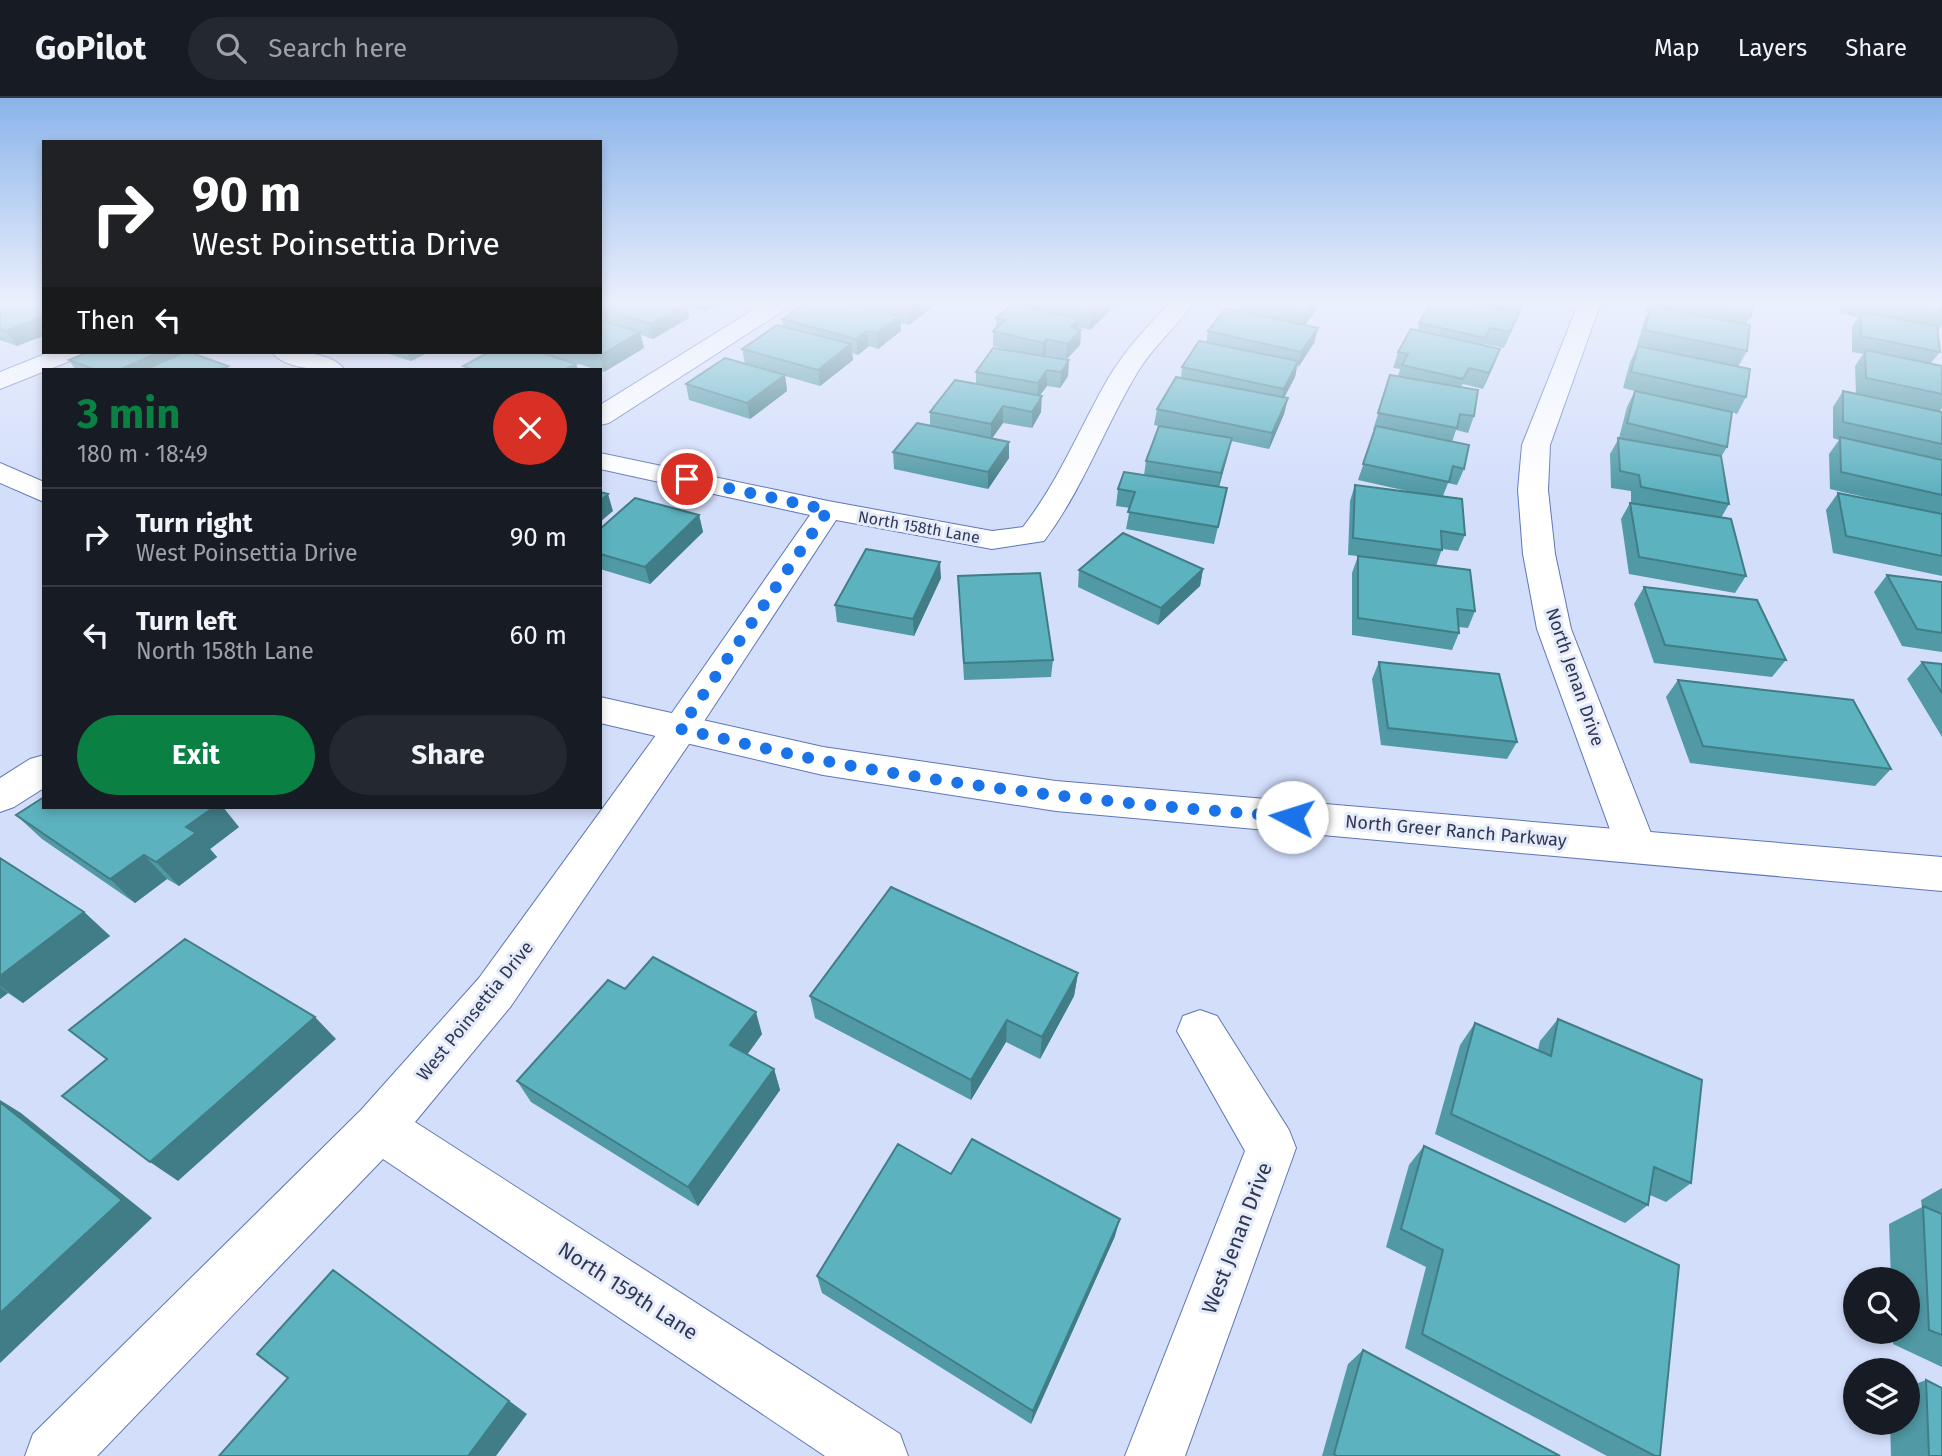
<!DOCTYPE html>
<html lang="en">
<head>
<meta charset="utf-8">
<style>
	:root { --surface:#171b24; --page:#242831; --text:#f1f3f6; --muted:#9ea1a6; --line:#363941; --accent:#0b8043 }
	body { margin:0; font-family:"Fira Sans",sans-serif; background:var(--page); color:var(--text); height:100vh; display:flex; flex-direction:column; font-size:26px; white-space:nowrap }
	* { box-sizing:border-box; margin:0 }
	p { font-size:23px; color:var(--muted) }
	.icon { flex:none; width:38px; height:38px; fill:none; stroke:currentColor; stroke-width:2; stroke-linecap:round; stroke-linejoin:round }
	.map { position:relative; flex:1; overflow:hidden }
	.panel { position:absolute; left:42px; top:270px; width:560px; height:441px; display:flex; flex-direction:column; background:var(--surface); border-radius:0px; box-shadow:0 4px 10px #0003 }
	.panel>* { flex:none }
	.banner { position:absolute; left:42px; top:42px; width:560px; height:214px; border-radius:0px; box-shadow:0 4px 10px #0003; background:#202124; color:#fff; overflow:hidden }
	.fabs { position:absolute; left:1843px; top:1169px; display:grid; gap:14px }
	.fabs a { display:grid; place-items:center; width:77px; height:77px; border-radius:50%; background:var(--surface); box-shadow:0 4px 10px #0003; font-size:35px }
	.pin { position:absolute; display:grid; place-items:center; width:60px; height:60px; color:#fff; margin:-30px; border:4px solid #fff; border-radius:50%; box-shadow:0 2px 7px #0007 }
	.me { position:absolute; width:77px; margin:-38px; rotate:275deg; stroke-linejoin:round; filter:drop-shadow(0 0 5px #0008) }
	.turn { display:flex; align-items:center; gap:24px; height:147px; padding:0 35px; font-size:32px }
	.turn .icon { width:91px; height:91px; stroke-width:2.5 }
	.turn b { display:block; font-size:49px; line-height:60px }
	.then { display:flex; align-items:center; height:66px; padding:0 35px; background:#0003; gap:14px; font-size:26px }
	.round { display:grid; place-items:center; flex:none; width:74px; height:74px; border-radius:37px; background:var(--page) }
	.headline { display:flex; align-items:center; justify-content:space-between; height:119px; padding:0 35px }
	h1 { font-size:42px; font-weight:700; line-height:52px; color:var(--accent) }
	.button { display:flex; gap:14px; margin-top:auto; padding:14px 35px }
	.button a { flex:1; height:80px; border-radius:42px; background:var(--accent); color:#fff; font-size:28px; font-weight:700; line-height:80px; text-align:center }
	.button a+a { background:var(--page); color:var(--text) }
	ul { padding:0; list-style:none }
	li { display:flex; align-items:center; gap:21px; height:98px; padding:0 35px; border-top:2px solid var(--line) }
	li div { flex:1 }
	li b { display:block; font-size:26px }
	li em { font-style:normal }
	header { display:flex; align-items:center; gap:42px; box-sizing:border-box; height:98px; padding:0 35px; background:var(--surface); border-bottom:2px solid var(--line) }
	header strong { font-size:33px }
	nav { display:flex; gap:38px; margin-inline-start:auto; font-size:24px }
	.search { width:490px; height:63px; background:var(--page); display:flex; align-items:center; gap:18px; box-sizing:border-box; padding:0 24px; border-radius:38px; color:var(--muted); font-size:26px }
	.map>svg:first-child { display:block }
</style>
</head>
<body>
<header>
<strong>GoPilot</strong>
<div class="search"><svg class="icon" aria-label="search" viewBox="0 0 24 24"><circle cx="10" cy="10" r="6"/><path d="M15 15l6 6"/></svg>Search here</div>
<nav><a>Map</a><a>Layers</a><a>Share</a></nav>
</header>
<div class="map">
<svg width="1942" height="1358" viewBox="0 0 1942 1358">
	<rect width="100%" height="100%" fill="#d3defb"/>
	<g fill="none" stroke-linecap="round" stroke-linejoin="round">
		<g stroke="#5f76b7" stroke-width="2">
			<path id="minor" d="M 766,204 L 792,204 L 789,209 L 609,325 L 600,327 L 600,307 Z
				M 1171,204 L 1194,204 C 1177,229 1153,248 1137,275 C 1104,330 1083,391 1044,443 L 992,451 L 836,422 L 693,640 L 511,908 L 415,1024 L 900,1336 L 908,1358 L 825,1358 L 383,1061 L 97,1358 L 25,1358 L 33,1336 L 361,1012 L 479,880 L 667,622 L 810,417 L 600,371 L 600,355 L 828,403 L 992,433 L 1023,429 C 1059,383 1080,329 1109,279 C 1126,251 1148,227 1171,204 Z
				M 1579,204 L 1601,204 L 1550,347 L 1548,392 L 1555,456 L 1571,531 L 1656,748 L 1650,759 L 1636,764 L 1622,759 L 1616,748 L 1537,531 L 1523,456 L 1518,392 L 1522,347 Z
				M 50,254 L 83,254 L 80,259 L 0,291 L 0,274 Z
				M 272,254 C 291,253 331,253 344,271 C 324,272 284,272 272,254 Z
				M 44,657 L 44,690 L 14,709 L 0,714 L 0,680 L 30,661 Z
				M 1200,912 L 1217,918 L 1289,1032 L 1296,1050 L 1185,1358 L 1125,1358 L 1245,1053 L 1177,933 L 1183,918 Z"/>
		</g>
		<g stroke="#5f76b7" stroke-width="2">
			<path id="tertiary" d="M 0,365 L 44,384 L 44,404 L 0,385 Z
				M 600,599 L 823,649 L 1056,683 L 1942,759 L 1942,793 L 1056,713 L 823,677 L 600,625 Z"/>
		</g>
		<use href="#minor" fill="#fff" fill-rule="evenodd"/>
		<use href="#tertiary" fill="#fff" fill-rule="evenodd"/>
	</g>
	<path fill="#5099a5" d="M 0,204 L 17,248 L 0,242 Z
		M 606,204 L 721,204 L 706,213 L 687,207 L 689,220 L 653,241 L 641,237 L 644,250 L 604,274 L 600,273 L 600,271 L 595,271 L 539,254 L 600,254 L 600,207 Z
		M 808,204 L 939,204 L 909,227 L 901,225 L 901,233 L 878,251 L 869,248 L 858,257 L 852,255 L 853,262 L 820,288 L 785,278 L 787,293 L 750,321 L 689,302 L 686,286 L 745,266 L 742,251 L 783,228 L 782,221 Z
		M 1011,204 L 1114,204 L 1114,209 L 1090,232 L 1078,229 L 1078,231 L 1081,232 L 1080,247 L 1066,262 L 1046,257 L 1044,258 L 1069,262 L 1068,278 L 1060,290 L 1047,288 L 1040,297 L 1041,314 L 1032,330 L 1003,325 L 992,340 L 1009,344 L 1009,360 L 988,391 L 894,371 L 893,354 L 930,328 L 930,314 L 976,286 L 976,274 L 1009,252 L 993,248 L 993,233 L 996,230 L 996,220 L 1011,207 Z
		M 1242,204 L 1319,204 L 1318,209 L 1305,227 L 1318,230 L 1314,245 L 1297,269 L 1295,279 L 1284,300 L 1288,300 L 1284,316 L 1269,351 L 1231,343 L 1219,389 L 1227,390 L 1214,446 L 1126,431 L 1130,410 L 1116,408 L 1118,391 L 1144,377 L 1146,363 L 1170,330 L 1154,327 L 1157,311 L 1181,279 L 1182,269 L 1206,245 L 1208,233 L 1240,213 Z
		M 1432,204 L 1524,204 L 1504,250 L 1484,246 L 1484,247 L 1500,251 L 1483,291 L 1463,286 L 1461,289 L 1474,318 L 1468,335 L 1456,332 L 1452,344 L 1464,371 L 1457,387 L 1448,385 L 1443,398 L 1465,437 L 1458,453 L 1442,451 L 1436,468 L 1475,513 L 1468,530 L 1459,529 L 1459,535 L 1452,552 L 1352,537 L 1352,475 L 1358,458 L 1348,457 L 1350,403 L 1355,387 L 1416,395 L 1358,382 L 1375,332 L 1373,332 L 1390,277 L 1398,278 L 1400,271 L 1393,270 L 1398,254 L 1417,233 L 1419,225 Z
		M 1648,204 L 1753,204 L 1751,218 L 1746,226 L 1747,253 L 1738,269 L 1637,247 L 1644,223 L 1648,214 L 1645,213 Z
		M 1840,204 L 1942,204 L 1942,227 L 1937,234 L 1940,254 L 1931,265 L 1942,268 L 1942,310 L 1940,313 L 1942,314 L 1942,478 L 1833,455 L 1826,412 L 1838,395 L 1915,411 L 1830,391 L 1829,356 L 1839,342 L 1833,340 L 1833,309 L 1843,293 L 1856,296 L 1855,268 L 1863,256 L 1852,254 L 1852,229 L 1858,219 L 1840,215 Z
		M 1638,248 L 1746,299 L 1737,316 L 1732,314 L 1727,349 L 1721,359 L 1729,406 L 1721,420 L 1746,478 L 1735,495 L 1629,476 L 1621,421 L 1630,405 L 1631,405 L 1631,393 L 1611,390 L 1610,356 L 1619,340 L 1627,309 L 1635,293 L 1623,290 L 1630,264 Z
		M 382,254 L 429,254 L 411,263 Z
		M 181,256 L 228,268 L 229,271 L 75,271 L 69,262 Z
		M 699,417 L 703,434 L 650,486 L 600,471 L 600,431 Z
		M 1203,471 L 1200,488 L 1158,527 L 1078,489 L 1079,472 Z
		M 1887,477 L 1942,484 L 1942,554 L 1902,548 L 1874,494 Z
		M 958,478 L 1053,562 L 1051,579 L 964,582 Z
		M 941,480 L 914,538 L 837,524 L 835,507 Z
		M 1644,489 L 1786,562 L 1772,579 L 1654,565 L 1634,506 Z
		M 1379,564 L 1517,644 L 1507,661 L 1381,647 L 1372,581 Z
		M 1922,564 L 1942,566 L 1942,639 L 1907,581 Z
		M 1678,582 L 1891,671 L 1875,688 L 1690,665 L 1666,599 Z
		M 16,717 L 239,729 L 210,751 L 217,759 L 179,788 L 167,781 L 135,805 L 42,741 Z
		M 0,760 L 84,814 L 110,838 L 23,905 L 8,895 L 0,901 Z
		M 1078,875 L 1074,898 L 1040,961 L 1006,944 L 971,1002 L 815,920 L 810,898 Z
		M 625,891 L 762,936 L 747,957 L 774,971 L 780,992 L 698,1108 L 531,1004 L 517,983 Z
		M 1558,921 L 1691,1085 L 1666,1104 L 1650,1097 L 1648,1107 L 1625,1125 L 1435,1036 L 1460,947 L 1475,925 L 1538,952 L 1540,943 Z
		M 1424,1048 L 1660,1358 L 1607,1358 L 1405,1250 L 1426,1169 L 1386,1149 L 1409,1067 Z
		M 951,1076 L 1115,1138 L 1031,1326 L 822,1195 L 817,1178 Z
		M 1942,1090 L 1942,1269 L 1893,1246 L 1893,1234 L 1908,1234 L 1908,1181 L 1891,1181 L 1889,1126 L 1922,1109 L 1921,1102 Z
		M 1363,1252 L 1560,1358 L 1322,1358 L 1348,1266 Z
		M 1926,1282 L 1942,1358 L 1891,1358 L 1890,1325 L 1908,1325 L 1908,1289 Z"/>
	<path fill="#417d86" d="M 704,204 L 721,204 L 706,213 Z
		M 919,204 L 939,204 L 909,227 L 908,212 Z
		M 1105,204 L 1114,204 L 1114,209 L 1090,232 L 1091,216 Z
		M 1314,204 L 1319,204 L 1318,209 L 1301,232 L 1305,216 Z
		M 1523,204 L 1524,204 L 1513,229 L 1504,250 Z
		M 686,205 L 689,220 L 653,241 L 650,226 Z
		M 44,218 L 44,238 L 17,248 L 6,233 Z
		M 900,218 L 901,233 L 878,251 L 877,235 Z
		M 1079,221 L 1078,235 L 1081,232 L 1080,247 L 1066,262 L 1067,246 L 1071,229 Z
		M 1318,230 L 1314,245 L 1298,270 L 1301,254 Z
		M 867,233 L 869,248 L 858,257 L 856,241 Z
		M 640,234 L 644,250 L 604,274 L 599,258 Z
		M 1047,241 L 1046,257 L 1042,261 L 1043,245 Z
		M 851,246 L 853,262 L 820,288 L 818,272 Z
		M 1500,251 L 1494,267 L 1483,291 L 1489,275 Z
		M 160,254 L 180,254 L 185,262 L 166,271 L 121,271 Z
		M 407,254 L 429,254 L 411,263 Z
		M 1069,262 L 1068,278 L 1060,290 L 1061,274 Z
		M 1298,263 L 1295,279 L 1280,307 L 1284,291 Z
		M 576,266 L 578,271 L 566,271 Z
		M 1047,272 L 1047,288 L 1037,301 L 1038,285 Z
		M 785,277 L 787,293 L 750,321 L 747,305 Z
		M 1042,298 L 1041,314 L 1032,330 L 1032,314 Z
		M 1288,300 L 1284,316 L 1269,351 L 1272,335 Z
		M 1003,308 L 1003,325 L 991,342 L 991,326 Z
		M 1232,340 L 1228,357 L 1218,392 L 1221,375 Z
		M 1009,344 L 1009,360 L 988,391 L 988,374 Z
		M 608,396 L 613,413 L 600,424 L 600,403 Z
		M 699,417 L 703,434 L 650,486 L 645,469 Z
		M 940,464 L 941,480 L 914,538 L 913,521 Z
		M 1203,471 L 1200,488 L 1158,527 L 1161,510 Z
		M 214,709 L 223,709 L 239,729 L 210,751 L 217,759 L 179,788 L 156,764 L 186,729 Z
		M 144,757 L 167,781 L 135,805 L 110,781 Z
		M 84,814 L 110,838 L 23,905 L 0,888 L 0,878 Z
		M 1078,875 L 1074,898 L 1040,961 L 1042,939 Z
		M 0,889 L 8,895 L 0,901 Z
		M 756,914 L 762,936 L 738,969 L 730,947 Z
		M 315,919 L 336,941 L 178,1083 L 150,1064 Z
		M 1007,922 L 1006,944 L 971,1002 L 971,982 Z
		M 774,971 L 780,992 L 698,1108 L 688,1089 Z
		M 0,1002 L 21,1015 L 152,1120 L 0,1265 Z
		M 1120,1121 L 1115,1138 L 1031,1326 L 1033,1313 Z
		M 333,1172 L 527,1316 L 496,1358 L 468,1358 Z"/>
	<path fill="#5db2c0" stroke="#417d86" stroke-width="2" d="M 0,204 L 44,204 L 44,218 L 6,233 L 0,231 Z
		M 606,204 L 682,204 L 686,205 L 650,226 L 600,210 L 600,207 Z
		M 808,204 L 846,204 L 900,218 L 877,235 L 867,233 L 856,241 L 782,221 Z
		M 876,204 L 919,204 L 908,212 Z
		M 1038,204 L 1105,204 L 1091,216 Z
		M 1248,204 L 1314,204 L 1305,216 Z
		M 1432,204 L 1470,204 L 1519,214 L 1510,234 L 1490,230 L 1485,240 L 1419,225 Z
		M 1680,204 L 1753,204 L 1751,218 Z
		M 1869,204 L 1942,204 L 1942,217 Z
		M 1013,206 L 1079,221 L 1071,229 L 1081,232 L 1067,246 L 1047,241 L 1043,245 L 993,233 L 1005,222 L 996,220 Z
		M 1651,208 L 1750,227 L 1747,253 L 1645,232 Z
		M 1226,210 L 1318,230 L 1301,254 L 1208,233 Z
		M 1861,214 L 1937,228 L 1940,254 L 1861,238 Z
		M 600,222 L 640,234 L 599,258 L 585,254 L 600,254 Z
		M 777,227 L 851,246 L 818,272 L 742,251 Z
		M 1411,231 L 1500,251 L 1489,275 L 1469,270 L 1463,281 L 1402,267 L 1408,256 L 1398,254 Z
		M 1199,243 L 1298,263 L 1284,291 L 1182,269 Z
		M 1638,248 L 1750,271 L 1746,299 L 1631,274 Z
		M 993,250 L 1069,262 L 1061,274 L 1047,272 L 1038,285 L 976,274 Z
		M 1865,252 L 1942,268 L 1942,296 L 1866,280 Z
		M 89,254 L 160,254 L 121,271 L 93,271 L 69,262 Z
		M 185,254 L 189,254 L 228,268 L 220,271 L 146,271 Z
		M 489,254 L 539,254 L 576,266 L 566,271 L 472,271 L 463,268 Z
		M 725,260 L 785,277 L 747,305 L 686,286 Z
		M 1390,277 L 1478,292 L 1474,318 L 1460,316 L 1457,330 L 1378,315 Z
		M 1176,279 L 1288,300 L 1272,335 L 1157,311 Z
		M 955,282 L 1042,298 L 1032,314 L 1003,308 L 991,326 L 930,314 Z
		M 1635,293 L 1732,314 L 1727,349 L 1627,325 Z
		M 1843,293 L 1942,314 L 1942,346 L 1843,324 Z
		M 917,325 L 1009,344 L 988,374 L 893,354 Z
		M 1159,328 L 1232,340 L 1221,375 L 1146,363 Z
		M 1376,328 L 1469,347 L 1464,371 L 1453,368 L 1449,384 L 1363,366 Z
		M 1840,339 L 1942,362 L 1942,397 L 1841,374 Z
		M 1618,340 L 1721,358 L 1729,406 L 1641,389 L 1639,377 L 1620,373 Z
		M 1124,374 L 1227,390 L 1218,429 L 1128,414 L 1135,394 L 1118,391 Z
		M 1355,387 L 1462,401 L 1465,437 L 1441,433 L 1442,452 L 1353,440 Z
		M 600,394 L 608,396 L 600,403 Z
		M 1838,395 L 1942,416 L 1942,458 L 1846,438 Z
		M 635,400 L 699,417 L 645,469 L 600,456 L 600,431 Z
		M 1630,405 L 1731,421 L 1746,478 L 1639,459 Z
		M 1123,435 L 1203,471 L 1161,510 L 1079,472 Z
		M 866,451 L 940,464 L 913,521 L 835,507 Z
		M 1358,458 L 1470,472 L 1475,513 L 1457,511 L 1459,535 L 1358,520 Z
		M 1040,475 L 1053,562 L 964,565 L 958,478 Z
		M 1887,477 L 1942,484 L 1942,535 L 1917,531 Z
		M 1644,489 L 1757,502 L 1786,562 L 1665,547 Z
		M 1379,564 L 1499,576 L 1517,644 L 1388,630 Z
		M 1922,564 L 1942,566 L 1942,595 Z
		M 1678,582 L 1853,602 L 1891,671 L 1703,648 Z
		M 44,699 L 44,709 L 214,709 L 186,729 L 196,735 L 156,764 L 144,757 L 110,781 L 16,717 Z
		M 0,760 L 84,814 L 0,878 Z
		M 891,789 L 1078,875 L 1042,939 L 1007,922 L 971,982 L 810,898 Z
		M 185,841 L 315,919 L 150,1064 L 62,998 L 107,961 L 69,932 Z
		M 653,859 L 756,914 L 730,947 L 774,971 L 688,1089 L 517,983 L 608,882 L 625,891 Z
		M 1558,921 L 1702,982 L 1691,1085 L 1654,1069 L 1648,1107 L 1451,1016 L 1475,925 L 1551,958 Z
		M 0,1004 L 122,1102 L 0,1215 Z
		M 972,1041 L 1120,1121 L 1033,1313 L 817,1178 L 898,1046 L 951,1076 Z
		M 1424,1048 L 1679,1167 L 1660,1358 L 1655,1358 L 1422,1236 L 1443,1152 L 1401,1131 Z
		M 1923,1108 L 1942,1116 L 1942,1237 L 1929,1232 Z
		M 333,1172 L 509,1303 L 468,1358 L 219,1358 L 288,1280 L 257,1256 Z
		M 1363,1252 L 1560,1358 L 1337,1358 L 1334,1356 Z
		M 1926,1282 L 1942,1290 L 1942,1358 L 1929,1358 Z"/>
	<linearGradient id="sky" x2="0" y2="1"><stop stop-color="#8bb4ea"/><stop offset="0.52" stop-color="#ebf0fd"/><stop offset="1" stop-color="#ebf0fd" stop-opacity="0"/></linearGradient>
	<rect width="1942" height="394" fill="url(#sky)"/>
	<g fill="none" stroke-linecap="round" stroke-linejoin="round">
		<path stroke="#1a73e8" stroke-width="12" stroke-dasharray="0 21.6" d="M 687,381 L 828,412 L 680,631 C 728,641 776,654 825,663 C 979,692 1136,707 1292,719"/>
	</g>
	<g text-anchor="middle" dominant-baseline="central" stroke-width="6" stroke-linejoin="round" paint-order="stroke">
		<g font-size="16" fill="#2e3855" stroke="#e6ebfa">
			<text transform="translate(919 429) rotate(10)">North 158th Lane</text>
		</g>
		<g font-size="18" fill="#2e3855" stroke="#e6ebfa">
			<text transform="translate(1575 579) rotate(71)">North Jenan Drive</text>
			<text transform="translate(1456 733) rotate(5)">North Greer Ranch Parkway</text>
			<text transform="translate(475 913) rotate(-51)">West Poinsettia Drive</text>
		</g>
		<g font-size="21" fill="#2e3855" stroke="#e6ebfa">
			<text transform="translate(1237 1140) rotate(-69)">West Jenan Drive</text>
			<text transform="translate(628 1193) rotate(33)">North 159th Lane</text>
		</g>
	</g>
</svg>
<div class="fabs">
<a><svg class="icon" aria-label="search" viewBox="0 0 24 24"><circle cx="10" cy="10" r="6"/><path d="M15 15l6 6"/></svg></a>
<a><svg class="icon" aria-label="layers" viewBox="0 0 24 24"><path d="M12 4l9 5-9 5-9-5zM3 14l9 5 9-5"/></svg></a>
</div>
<div class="pin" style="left:687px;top:381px;background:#d93025"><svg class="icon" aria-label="arrive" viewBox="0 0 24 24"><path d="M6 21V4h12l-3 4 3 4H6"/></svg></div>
<svg class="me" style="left:1292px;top:719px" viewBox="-20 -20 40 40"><circle r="19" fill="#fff"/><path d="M0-13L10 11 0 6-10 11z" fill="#1a73e8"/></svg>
<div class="banner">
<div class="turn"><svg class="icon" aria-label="right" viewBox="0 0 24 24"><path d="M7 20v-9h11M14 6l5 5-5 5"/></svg><div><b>90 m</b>West Poinsettia Drive</div></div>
<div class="then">Then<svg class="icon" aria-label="left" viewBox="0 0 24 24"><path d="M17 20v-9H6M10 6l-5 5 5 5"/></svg></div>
</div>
<section class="panel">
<div class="headline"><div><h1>3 min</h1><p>180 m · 18:49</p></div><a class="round" style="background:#d93025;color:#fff"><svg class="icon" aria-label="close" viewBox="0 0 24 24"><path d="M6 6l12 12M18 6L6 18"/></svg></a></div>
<ul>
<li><svg class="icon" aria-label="right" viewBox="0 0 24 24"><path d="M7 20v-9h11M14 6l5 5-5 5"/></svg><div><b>Turn right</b><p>West Poinsettia Drive</p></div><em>90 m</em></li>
<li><svg class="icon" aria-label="left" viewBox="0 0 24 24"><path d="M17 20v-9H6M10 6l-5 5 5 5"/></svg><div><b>Turn left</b><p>North 158th Lane</p></div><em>60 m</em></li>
</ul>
<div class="button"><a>Exit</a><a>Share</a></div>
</section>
</div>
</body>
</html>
